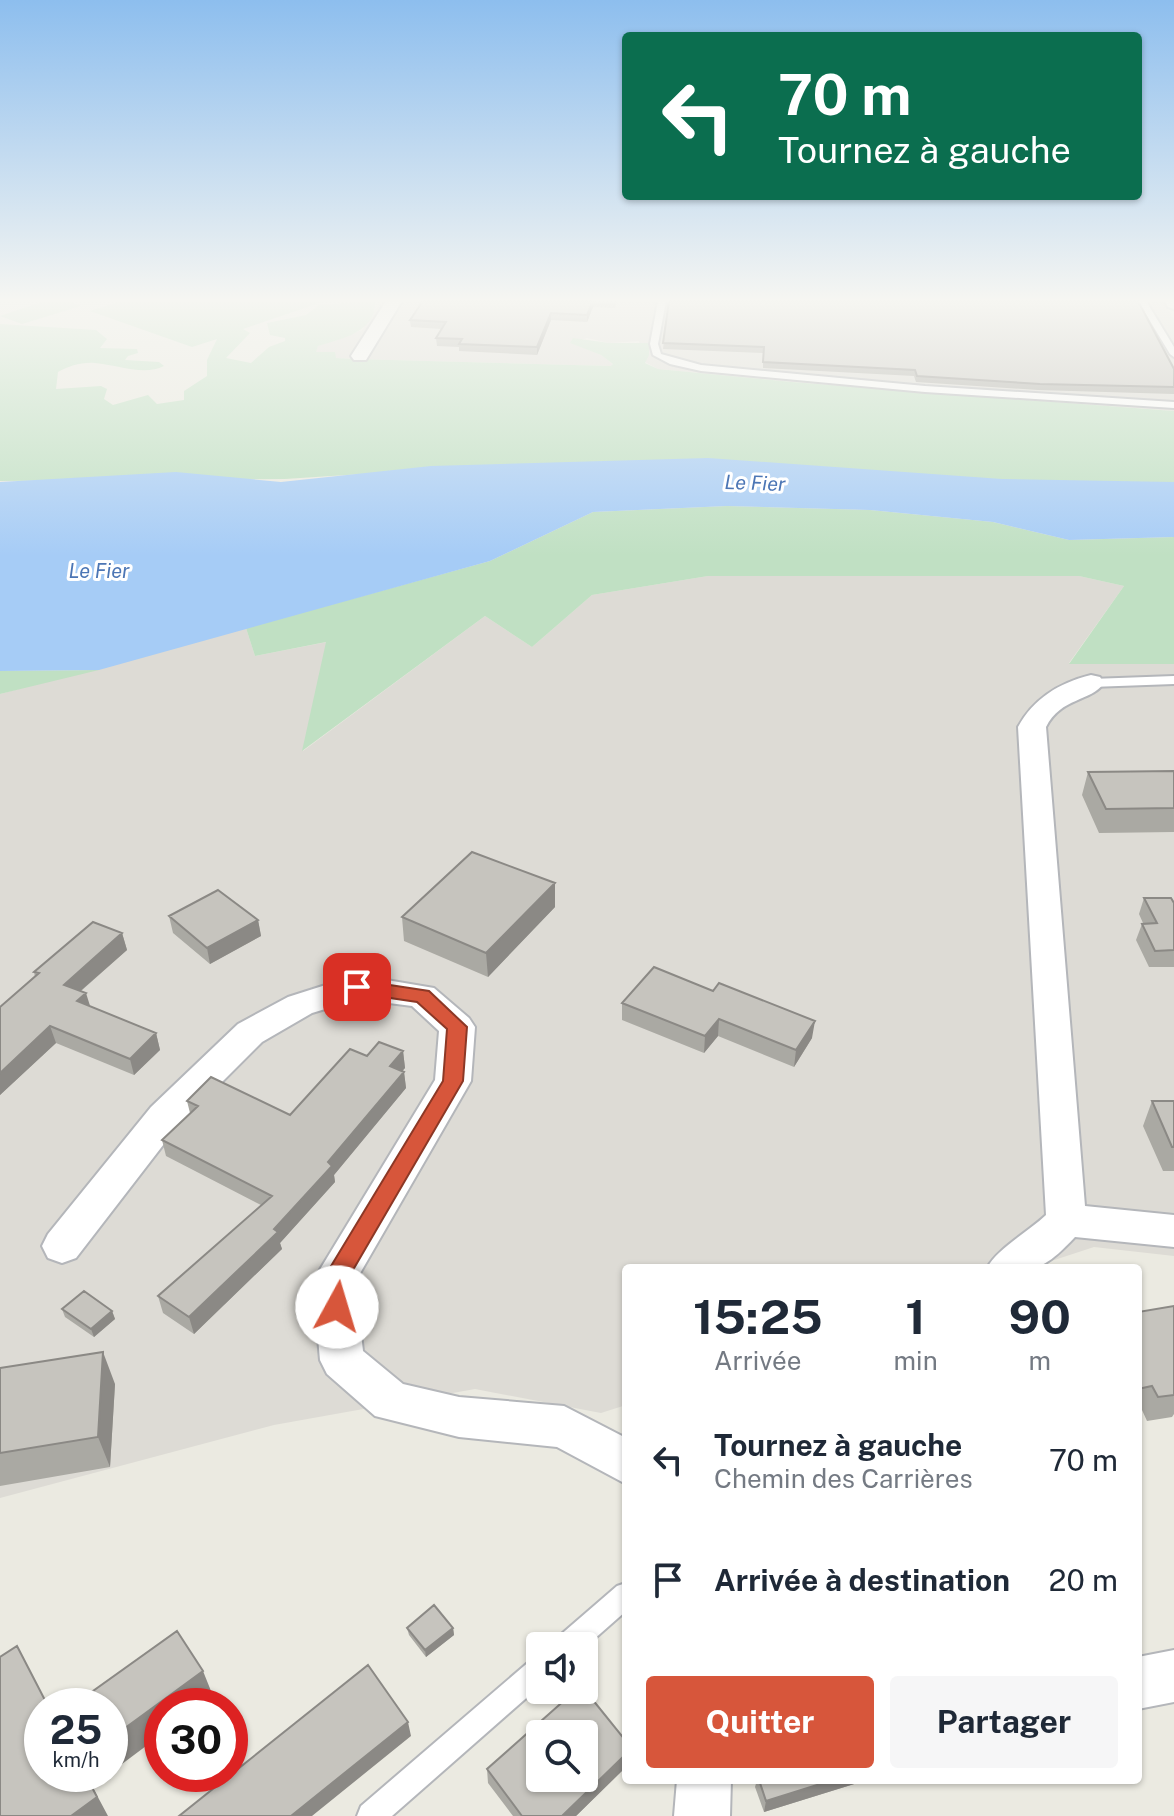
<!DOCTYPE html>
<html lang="fr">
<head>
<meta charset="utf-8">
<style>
	:root { --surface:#fff; --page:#f6f6f7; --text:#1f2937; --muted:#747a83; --accent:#d7563b }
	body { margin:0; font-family:"Public Sans",sans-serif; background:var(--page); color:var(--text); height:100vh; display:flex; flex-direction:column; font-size:30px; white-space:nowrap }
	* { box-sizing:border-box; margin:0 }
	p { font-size:26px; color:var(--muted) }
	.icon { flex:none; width:44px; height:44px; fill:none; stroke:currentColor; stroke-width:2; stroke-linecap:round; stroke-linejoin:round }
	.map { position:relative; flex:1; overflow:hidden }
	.drawer { position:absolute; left:622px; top:1264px; width:520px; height:520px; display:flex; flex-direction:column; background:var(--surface); border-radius:8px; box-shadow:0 2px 6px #0004 }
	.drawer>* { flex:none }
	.guide { position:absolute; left:622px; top:32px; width:520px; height:168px; border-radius:8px; box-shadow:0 2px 6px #0004; background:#0b6e4f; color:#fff; overflow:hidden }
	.buttons { position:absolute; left:526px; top:1632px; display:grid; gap:16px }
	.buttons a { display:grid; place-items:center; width:72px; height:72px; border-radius:8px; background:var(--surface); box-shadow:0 2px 6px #0004; font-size:40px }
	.speed { position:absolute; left:24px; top:1688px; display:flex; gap:16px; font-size:40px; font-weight:700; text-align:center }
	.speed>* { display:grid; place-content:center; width:104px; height:104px; border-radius:50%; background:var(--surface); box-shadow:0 2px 6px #0004; line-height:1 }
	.speed small { font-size:20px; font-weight:400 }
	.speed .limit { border:12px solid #d22; background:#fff; color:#111 }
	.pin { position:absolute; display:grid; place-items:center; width:68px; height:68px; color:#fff; margin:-34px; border-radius:16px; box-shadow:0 4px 12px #0006 }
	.me { position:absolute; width:88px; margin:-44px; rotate:6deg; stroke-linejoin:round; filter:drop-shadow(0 0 6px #0008) }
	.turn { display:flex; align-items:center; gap:28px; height:168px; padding:0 24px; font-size:36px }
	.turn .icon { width:104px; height:104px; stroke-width:2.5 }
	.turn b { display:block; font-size:56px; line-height:68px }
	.eta { display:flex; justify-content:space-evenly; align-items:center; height:136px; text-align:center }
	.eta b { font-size:48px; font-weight:700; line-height:56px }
	.primary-button { display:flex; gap:16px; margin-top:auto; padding:16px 24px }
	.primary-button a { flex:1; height:92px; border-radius:8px; background:var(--accent); color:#fff; font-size:32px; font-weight:700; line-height:92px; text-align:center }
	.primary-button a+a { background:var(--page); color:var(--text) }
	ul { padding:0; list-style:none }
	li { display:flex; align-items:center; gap:24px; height:120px; padding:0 24px }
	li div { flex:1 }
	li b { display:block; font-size:30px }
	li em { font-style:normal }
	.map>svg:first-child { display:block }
</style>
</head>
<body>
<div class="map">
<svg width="1174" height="1816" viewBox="0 0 1174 1816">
	<rect width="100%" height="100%" fill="#ebeae1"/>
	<path fill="#dddbd5" d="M 381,301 L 1162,301 L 1174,319 L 1174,411 L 792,382 L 658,369 L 645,362 L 639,341 L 609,343 L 587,338 L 571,343 L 601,355 L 613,364 L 612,366 L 354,359 L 335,358 L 335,353 L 315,352 L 318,346 L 362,330 Z
		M 708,576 L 1079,576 L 1124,586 L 1069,663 L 1174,664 L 1174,1256 L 1094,1247 L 1030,1268 L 626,1268 L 626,1405 L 601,1413 L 475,1389 L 274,1425 L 0,1498 L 0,694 L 246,628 L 255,656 L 327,642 L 303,751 L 485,616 L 532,647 L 592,595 Z"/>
	<path fill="#c0e0c3" d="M 44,301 L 68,301 L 81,306 L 22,324 L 0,316 Z
		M 121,301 L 325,301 L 243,329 L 250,333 L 226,358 L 251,363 L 269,347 L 285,341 L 285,338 L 270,335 L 267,323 L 306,315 L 319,305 L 371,301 L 375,302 C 376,333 340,339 318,346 L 316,352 L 335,352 L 336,358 L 354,359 L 611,366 L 613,364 L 601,355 L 570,343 L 573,338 L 609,343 L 649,343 L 649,355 L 645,363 L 658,369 L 792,382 L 1174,411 L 1174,484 L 362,474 L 285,479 L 0,481 L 0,324 L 96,330 L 107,339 L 100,348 L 137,349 L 138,353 L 128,356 L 125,360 L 159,362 L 164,366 C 144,376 117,365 95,363 C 81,362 69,366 58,372 L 56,389 L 101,386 L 107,389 L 104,399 L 113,405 L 148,395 L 157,404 L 184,400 L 184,391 L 207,376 L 207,360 L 217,339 L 192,347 L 90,311 Z
		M 727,506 L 870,510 L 993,522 L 1069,540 L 1174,537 L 1174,664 L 1069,664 L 1124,586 L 1079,576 L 708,576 L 592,595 L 532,647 L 485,616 L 302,751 L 326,642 L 255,656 L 246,628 L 490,561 L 593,512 Z
		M 99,670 L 0,694 L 0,671 Z"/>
	<path fill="#a6ccf6" d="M 708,458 L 1002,479 L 1174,482 L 1174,537 L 1069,540 L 993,522 L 870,510 L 727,506 L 593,512 L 490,561 L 99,670 L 0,671 L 0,482 L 176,472 L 281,482 L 431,466 Z"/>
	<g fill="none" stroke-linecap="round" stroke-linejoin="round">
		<g stroke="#b4b6ba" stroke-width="4">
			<path id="lane" d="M 658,301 L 666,301 L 658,344 L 661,354 L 701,365 L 925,386 L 1174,402 L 1174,408 L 925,392 L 701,371 L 670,364 L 653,355 L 650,344 Z
				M 1138,301 L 1146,301 L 1174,347 L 1174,357 L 1170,354 Z
				M 1174,676 L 1174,684 L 1091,687 L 1084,683 L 1091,679 Z
				M 626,1583 L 626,1611 L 584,1648 L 584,1646 L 554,1646 L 558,1637 L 617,1586 Z
				M 540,1656 L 540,1686 L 392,1816 L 357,1816 L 361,1806 L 531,1660 Z"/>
		</g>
		<g stroke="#b4b6ba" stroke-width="4">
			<path id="street" d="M 386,301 L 402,301 L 366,360 L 354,360 L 351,356 Z
				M 1164,301 L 1174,301 L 1174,309 L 1168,307 Z
				M 1091,675 L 1100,677 L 1104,683 C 1091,702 1061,697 1046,727 L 1085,1206 L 1174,1215 L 1174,1247 L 1075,1237 C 1039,1275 1037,1268 987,1268 C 997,1249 1028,1232 1046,1215 L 1018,727 C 1034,698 1059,683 1091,675 Z
				M 357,975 L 434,988 L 469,1018 L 475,1027 L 471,1081 L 355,1282 L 363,1351 L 403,1384 L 459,1397 L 564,1406 L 626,1438 L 626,1484 L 557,1447 L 459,1437 L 375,1416 L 327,1374 L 320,1360 L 313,1281 L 435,1080 L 439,1031 L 412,1006 L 358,999 L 312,1013 L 262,1042 L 177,1127 L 76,1258 L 62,1263 L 48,1258 L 42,1246 L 48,1234 L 151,1107 L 238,1024 L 288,997 Z
				M 1174,1650 L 1174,1702 L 1138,1709 L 1138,1657 Z
				M 677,1780 L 731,1780 L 730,1816 L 674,1816 Z"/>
		</g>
		<use href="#lane" fill="#fff" fill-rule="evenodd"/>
		<use href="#street" fill="#fff" fill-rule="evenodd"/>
	</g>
	<path fill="#aaa9a3" d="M 423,301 L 617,301 L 615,308 L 593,307 L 587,322 L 551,320 L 537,355 L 459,351 L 459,347 L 437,346 L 436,338 L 442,329 L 411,327 L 410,320 Z
		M 669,301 L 1174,369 L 1174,394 L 1038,390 L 916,382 L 914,376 L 763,368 L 763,353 L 663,349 Z
		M 1174,771 L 1174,832 L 1099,833 L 1082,795 L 1088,772 Z
		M 555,883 L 555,907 L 488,977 L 404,941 L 402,917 Z
		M 1144,898 L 1174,903 L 1174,967 L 1149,967 L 1136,940 L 1142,924 L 1143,923 L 1139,914 Z
		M 169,916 L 258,920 L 261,936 L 210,964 L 173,933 Z
		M 122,933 L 127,950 L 81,991 L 90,1006 L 156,1033 L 160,1050 L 134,1075 L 56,1043 L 0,1095 L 0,1007 L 35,977 L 34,972 Z
		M 654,967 L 812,1038 L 794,1067 L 718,1036 L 704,1053 L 622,1020 L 622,1003 Z
		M 403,1051 L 405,1068 L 402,1071 L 404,1072 L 406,1088 L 334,1175 L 335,1182 L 280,1243 L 282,1249 L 194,1334 L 163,1313 L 158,1296 L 261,1205 L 166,1156 L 162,1140 L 190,1113 L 187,1101 L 290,1115 L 367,1056 Z
		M 1152,1101 L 1174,1101 L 1174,1171 L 1163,1171 L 1143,1126 Z
		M 1174,1306 L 1174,1414 L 1172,1417 L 1147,1421 L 1142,1410 L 1138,1411 L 1138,1312 Z
		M 62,1309 L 112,1311 L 115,1319 L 94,1337 L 65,1317 Z
		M 0,1368 L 115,1384 L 110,1467 L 0,1486 Z
		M 407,1628 L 453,1628 L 454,1635 L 426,1657 L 409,1635 Z
		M 626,1741 L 626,1767 L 576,1816 L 513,1816 L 488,1783 L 487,1769 Z
		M 757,1780 L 867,1780 L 764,1812 L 755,1787 Z"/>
	<path fill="#8b8985" d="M 593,301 L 593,307 L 587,322 L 587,315 Z
		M 551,313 L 551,320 L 537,355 L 537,347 Z
		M 555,883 L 555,907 L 488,977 L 486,953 Z
		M 258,920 L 261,936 L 210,964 L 207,948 Z
		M 122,933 L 127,950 L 69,1001 L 64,985 Z
		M 86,993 L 91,1009 L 77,1001 Z
		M 719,1019 L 718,1036 L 704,1053 L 705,1036 Z
		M 815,1021 L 812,1038 L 794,1067 L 796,1050 Z
		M 50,1026 L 56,1043 L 0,1095 L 0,1073 Z
		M 156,1033 L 160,1050 L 134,1075 L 130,1059 Z
		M 403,1051 L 405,1068 L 392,1082 L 390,1066 Z
		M 404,1072 L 406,1088 L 334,1175 L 335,1182 L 280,1243 L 282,1249 L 194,1334 L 189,1317 L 274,1229 L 328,1162 Z
		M 112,1311 L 115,1319 L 94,1337 L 91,1329 Z
		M 103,1352 L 115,1384 L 110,1467 L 98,1437 Z
		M 453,1628 L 454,1635 L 426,1657 L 425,1650 Z
		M 203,1671 L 213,1696 L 200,1706 L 162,1706 L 162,1734 L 110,1773 L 110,1739 Z
		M 408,1722 L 411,1736 L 312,1816 L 291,1816 Z
		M 626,1754 L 626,1767 L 576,1816 L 562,1816 Z
		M 85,1774 L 109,1774 L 92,1786 L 108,1816 L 71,1816 Z
		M 833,1780 L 867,1780 L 764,1812 L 766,1801 Z"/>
	<path fill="#c6c4be" stroke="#8b8985" stroke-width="2" fill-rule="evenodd" d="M 423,301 L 593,301 L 587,315 L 551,313 L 537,347 L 459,344 L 462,339 L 436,338 L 446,322 L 410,320 Z
		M 669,301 L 1138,301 L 1174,369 L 1174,387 L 1040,384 L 917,376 L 915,370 L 763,362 L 764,347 L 663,343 Z
		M 1174,771 L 1174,808 L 1106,809 L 1088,772 Z
		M 472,852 L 555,883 L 486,953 L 402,917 Z
		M 218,890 L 258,920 L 207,948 L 169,916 Z
		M 1144,898 L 1171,898 L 1174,903 L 1174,950 L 1155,951 L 1142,924 L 1157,923 Z
		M 93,922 L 122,933 L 64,985 L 86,993 L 77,1001 L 156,1033 L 130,1059 L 50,1026 L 0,1073 L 0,1007 L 39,973 L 34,972 Z
		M 654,967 L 713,991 L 719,983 L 815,1021 L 796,1050 L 719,1019 L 705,1036 L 622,1003 Z
		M 379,1042 L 403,1051 L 390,1066 L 404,1072 L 328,1162 L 332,1166 L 274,1229 L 278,1232 L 189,1317 L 158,1296 L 272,1196 L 162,1140 L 198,1106 L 187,1101 L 211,1077 L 290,1115 L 350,1049 L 367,1056 Z
		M 1152,1101 L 1174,1101 L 1174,1147 L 1172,1147 Z
		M 84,1291 L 112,1311 L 91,1329 L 62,1309 Z
		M 1174,1306 L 1174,1395 L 1158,1397 L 1152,1386 L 1138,1389 L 1138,1312 Z
		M 103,1352 L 98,1437 L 0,1453 L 0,1368 Z
		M 434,1605 L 453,1628 L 425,1650 L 407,1628 Z
		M 177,1631 L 203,1671 L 110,1739 L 110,1706 L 72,1706 Z
		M 17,1646 L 48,1706 L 42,1706 L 42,1774 L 85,1774 L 97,1797 L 71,1816 L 0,1816 L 0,1657 Z
		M 368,1665 L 408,1722 L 291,1816 L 179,1816 Z
		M 584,1689 L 626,1741 L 626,1754 L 562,1816 L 522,1816 L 487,1769 L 576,1690 L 584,1690 ZM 540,1734 L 584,1734 L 584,1778 L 540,1778 Z
		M 759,1780 L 833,1780 L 766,1801 Z"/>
	<linearGradient id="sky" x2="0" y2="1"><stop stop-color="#8dbeee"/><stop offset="0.54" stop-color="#f6f6f2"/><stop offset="1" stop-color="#f6f6f2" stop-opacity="0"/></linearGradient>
	<rect width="1174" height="556" fill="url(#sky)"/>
	<path fill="#d7563b" stroke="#8c3826" stroke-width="2" d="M 357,980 L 429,991 L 467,1027 L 463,1081 L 346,1282 L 349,1307 L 345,1315 L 337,1318 L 328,1315 L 322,1281 L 443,1081 L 447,1029 L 417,1002 L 350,992 L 348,987 L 350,982 Z"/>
	<g text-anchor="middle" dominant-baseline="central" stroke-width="6" stroke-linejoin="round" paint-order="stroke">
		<g font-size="20" font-style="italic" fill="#4c76b5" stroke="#fff">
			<text transform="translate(755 483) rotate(2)">Le Fier</text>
			<text x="99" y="571">Le Fier</text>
		</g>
	</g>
</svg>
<div class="buttons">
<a><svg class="icon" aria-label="sound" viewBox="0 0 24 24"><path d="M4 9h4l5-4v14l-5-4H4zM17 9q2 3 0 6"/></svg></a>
<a><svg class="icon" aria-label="search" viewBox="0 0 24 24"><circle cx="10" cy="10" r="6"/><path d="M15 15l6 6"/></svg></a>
</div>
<div class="speed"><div>25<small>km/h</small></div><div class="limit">30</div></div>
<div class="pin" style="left:357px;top:987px;background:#d93025"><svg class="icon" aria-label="arrive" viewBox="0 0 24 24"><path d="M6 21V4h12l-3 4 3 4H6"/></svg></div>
<svg class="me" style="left:337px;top:1307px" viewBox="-20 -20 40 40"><circle r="19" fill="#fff"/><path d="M0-13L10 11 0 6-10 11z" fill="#d7563b"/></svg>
<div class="guide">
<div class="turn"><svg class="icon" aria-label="left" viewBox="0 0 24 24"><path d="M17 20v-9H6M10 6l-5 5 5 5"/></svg><div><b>70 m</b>Tournez à gauche</div></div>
</div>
<section class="drawer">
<div class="eta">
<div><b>15:25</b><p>Arrivée</p></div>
<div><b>1</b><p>min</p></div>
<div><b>90</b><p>m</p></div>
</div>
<ul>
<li><svg class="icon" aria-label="left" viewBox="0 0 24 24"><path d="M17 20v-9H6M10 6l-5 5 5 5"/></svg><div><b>Tournez à gauche</b><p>Chemin des Carrières</p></div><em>70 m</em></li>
<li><svg class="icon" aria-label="arrive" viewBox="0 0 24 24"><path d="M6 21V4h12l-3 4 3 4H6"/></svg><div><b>Arrivée à destination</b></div><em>20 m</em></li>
</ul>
<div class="primary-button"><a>Quitter</a><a>Partager</a></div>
</section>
</div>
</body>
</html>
